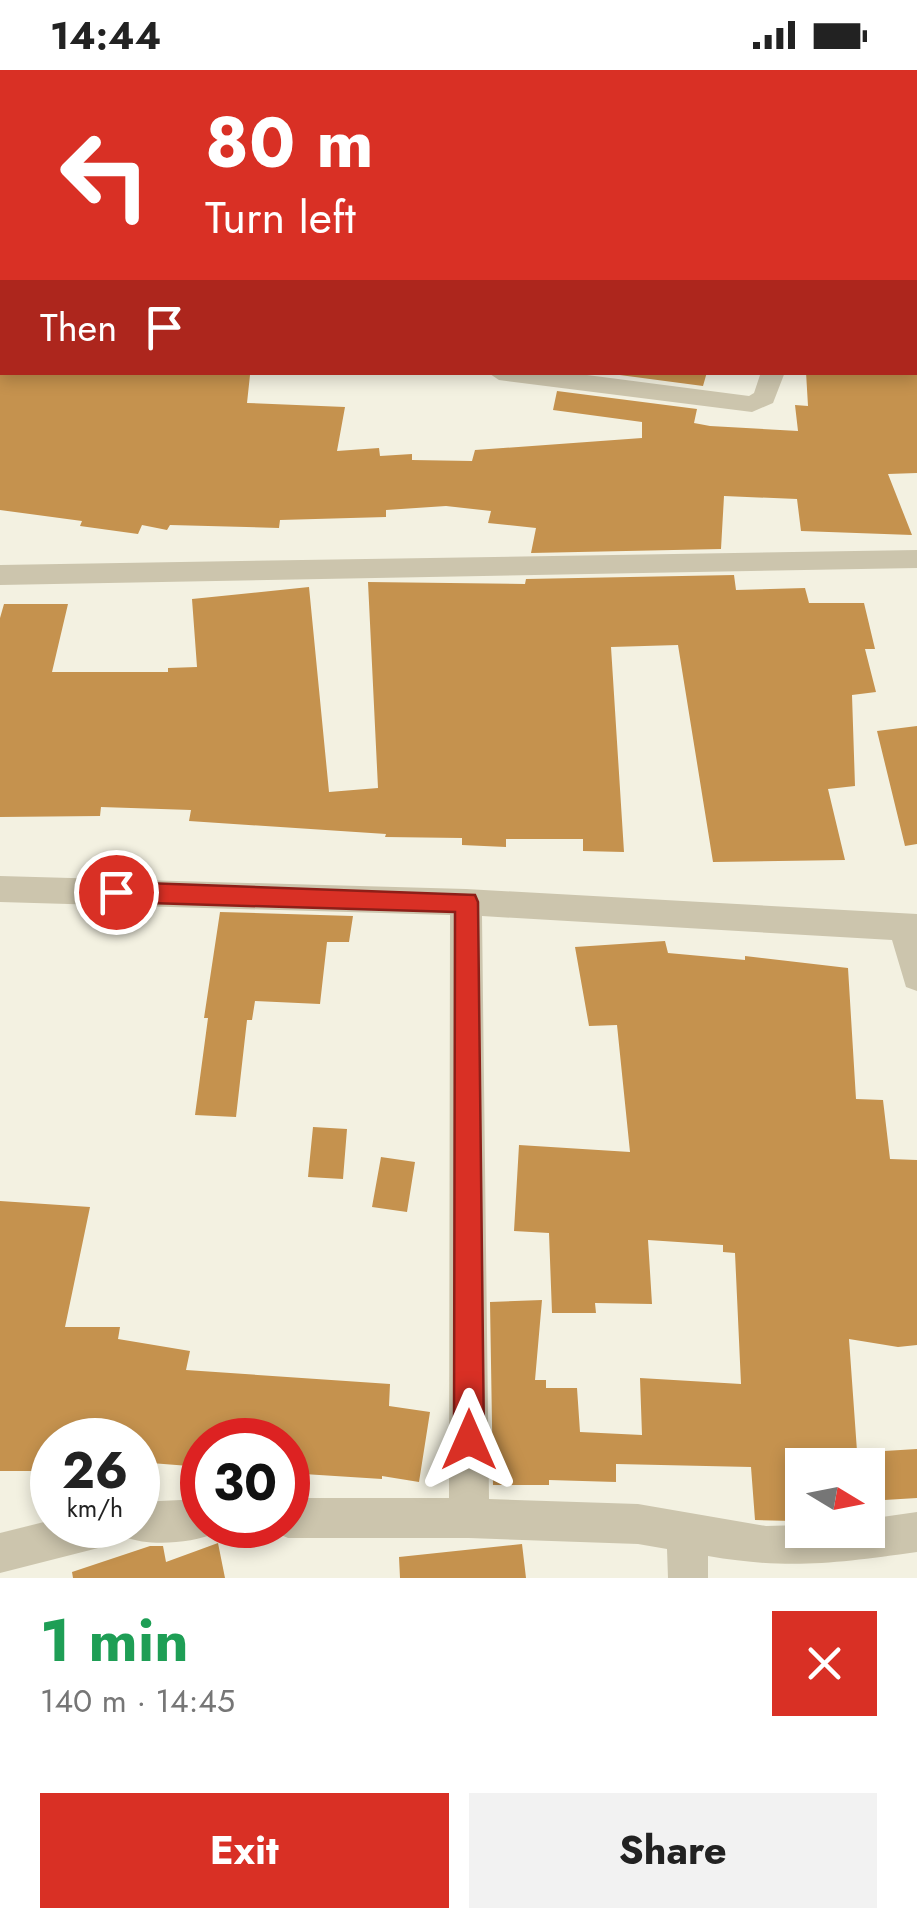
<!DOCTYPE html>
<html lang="en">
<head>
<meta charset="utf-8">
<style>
	:root { --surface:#fff; --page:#f2f2f2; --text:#222; --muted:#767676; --accent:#d93025 }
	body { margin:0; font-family:Jost,sans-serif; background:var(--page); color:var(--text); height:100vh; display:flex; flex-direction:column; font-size:38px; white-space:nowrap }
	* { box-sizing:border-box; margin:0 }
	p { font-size:32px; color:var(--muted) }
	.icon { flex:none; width:55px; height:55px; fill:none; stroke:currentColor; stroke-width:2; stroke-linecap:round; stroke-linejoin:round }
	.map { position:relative; height:1508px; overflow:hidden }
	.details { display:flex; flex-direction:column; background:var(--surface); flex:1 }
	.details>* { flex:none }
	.top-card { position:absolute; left:0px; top:0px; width:918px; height:305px; box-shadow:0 5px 15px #0003; background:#d93025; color:#fff; overflow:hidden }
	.needle { width:65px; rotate:100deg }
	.buttons { position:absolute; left:785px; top:1378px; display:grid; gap:20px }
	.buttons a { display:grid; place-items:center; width:100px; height:100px; border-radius:0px; background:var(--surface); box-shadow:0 5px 15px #0003; font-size:50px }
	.speed { position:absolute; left:30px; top:1348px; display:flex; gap:20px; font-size:50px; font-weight:700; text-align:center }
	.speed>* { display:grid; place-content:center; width:130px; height:130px; border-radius:50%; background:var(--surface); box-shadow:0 5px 15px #0003; line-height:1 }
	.speed small { font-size:25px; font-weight:400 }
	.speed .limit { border:15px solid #d22; background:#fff; color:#111 }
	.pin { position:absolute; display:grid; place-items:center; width:85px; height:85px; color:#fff; margin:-42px; border:5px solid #fff; border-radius:50%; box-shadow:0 2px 10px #0007 }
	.me { position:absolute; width:110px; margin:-55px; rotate:0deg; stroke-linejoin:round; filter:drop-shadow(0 0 8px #0008) }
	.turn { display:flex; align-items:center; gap:35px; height:210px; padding:0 40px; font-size:45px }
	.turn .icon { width:130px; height:130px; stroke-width:2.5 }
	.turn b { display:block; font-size:70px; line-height:85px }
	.then { display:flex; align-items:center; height:95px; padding:0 40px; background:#0003; gap:20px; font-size:38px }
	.round { display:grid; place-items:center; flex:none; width:105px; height:105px; border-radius:0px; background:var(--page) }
	.head { display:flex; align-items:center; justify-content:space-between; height:170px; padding:0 40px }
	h1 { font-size:60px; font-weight:700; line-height:75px; color:#1e9e55 }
	.button { display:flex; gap:20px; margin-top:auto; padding:20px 40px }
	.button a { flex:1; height:115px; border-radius:0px; background:var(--accent); color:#fff; font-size:40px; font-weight:700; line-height:115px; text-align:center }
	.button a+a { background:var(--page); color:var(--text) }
	.status { display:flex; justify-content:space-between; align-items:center; height:70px; padding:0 50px; background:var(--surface); direction:ltr }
	.status svg { height:28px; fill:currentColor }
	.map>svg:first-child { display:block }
</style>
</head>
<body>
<div class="status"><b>14:44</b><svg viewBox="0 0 49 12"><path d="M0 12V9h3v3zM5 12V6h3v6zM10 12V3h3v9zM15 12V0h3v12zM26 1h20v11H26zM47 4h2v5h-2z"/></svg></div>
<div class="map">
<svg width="917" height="1508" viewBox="0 0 917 1508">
	<rect width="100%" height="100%" fill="#f3f1e1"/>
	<path fill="#c5924e" d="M 0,302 L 250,305 L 247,333 L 345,337 L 337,381 L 379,378 L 380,386 L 412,384 L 412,390 L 472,391 L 475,380 L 642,368 L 642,352 L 553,340 L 557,321 L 697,339 L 694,353 L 710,356 L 798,361 L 795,335 L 808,336 L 806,302 L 917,302 L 917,403 L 888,404 L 912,465 L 801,461 L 797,429 L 724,426 L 721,479 L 531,483 L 536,458 L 488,453 L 491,441 L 446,436 L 386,440 L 386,447 L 280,450 L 279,458 L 170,455 L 167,460 L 142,455 L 138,464 L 80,456 L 82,451 L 0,440 Z
		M 597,302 L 707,302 L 703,316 Z
		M 734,505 L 736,520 L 805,518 L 809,533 L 864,533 L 875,579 L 865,579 L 876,622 L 852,625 L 855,716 L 828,719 L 845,790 L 713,792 L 678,575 L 611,577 L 624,782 L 583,781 L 583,769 L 506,769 L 506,777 L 462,775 L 462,768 L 385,767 L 386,764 L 189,751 L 191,740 L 101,737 L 100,746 L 0,747 L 0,548 L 4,534 L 68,534 L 52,602 L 168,602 L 168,598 L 197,597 L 192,529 L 309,517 L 329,722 L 378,718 L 368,512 L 525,514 L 526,509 Z
		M 917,656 L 917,774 L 905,776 L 877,661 Z
		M 220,842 L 353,846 L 349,872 L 327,872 L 320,934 L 255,931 L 252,950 L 247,950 L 236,1047 L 195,1045 L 208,948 L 204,948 Z
		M 665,871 L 668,883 L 745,890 L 745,886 L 848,898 L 856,1029 L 883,1030 L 890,1089 L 917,1090 L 917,1275 L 898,1277 L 849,1269 L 858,1395 L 802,1395 L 802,1446 L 794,1445 L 794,1451 L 755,1450 L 751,1397 L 616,1394 L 616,1412 L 549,1410 L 549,1415 L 493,1415 L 490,1232 L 542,1230 L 535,1310 L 546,1310 L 546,1318 L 577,1318 L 580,1362 L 642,1365 L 640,1308 L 741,1314 L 735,1183 L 723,1182 L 723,1175 L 648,1170 L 652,1234 L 595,1233 L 596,1243 L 552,1243 L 549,1163 L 514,1161 L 519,1075 L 630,1082 L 617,955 L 589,956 L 575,877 Z
		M 313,1057 L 347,1059 L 343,1109 L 308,1107 Z
		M 381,1087 L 415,1092 L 407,1142 L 372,1137 Z
		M 0,1131 L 90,1137 L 65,1257 L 120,1257 L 118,1269 L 190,1281 L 186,1300 L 390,1314 L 389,1336 L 430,1342 L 419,1412 L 382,1406 L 382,1409 L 288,1403 L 288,1370 L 202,1370 L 202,1397 L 138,1392 L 138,1370 L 52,1370 L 52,1401 L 0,1401 Z
		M 917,1379 L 917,1428 L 868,1431 L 868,1382 Z
		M 218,1473 L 225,1508 L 73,1508 L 72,1502 L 150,1476 L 163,1476 L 166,1492 Z
		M 522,1474 L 526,1508 L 400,1508 L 399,1487 Z"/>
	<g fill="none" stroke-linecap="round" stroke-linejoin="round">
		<path fill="#ccc5ad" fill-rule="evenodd" d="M 629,0 L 649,0 L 649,2 L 630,2 Z
			M 915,27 L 917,27 L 917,39 L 915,39 Z
			M 0,32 L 2,32 L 2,44 L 0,44 Z
			M 915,77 L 917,77 L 915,91 Z
			M 2,210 L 2,227 L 0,228 L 0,211 Z
			M 915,246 L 917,246 L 917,260 L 915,260 Z
			M 0,250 L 2,250 L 2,264 L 0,264 Z
			M 487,302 L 564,302 L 749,326 L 754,323 L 761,302 L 785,302 L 773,333 L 752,342 L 499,310 Z
			M 917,480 L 917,498 L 0,515 L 0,495 Z
			M 0,806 L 466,819 L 917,844 L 917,921 L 906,917 L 892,870 L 482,846 L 489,1429 L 638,1434 L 766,1456 L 802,1455 L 802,1460 L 868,1460 L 868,1449 L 917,1442 L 917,1482 C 837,1493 788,1500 708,1486 L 708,1508 L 668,1508 L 667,1479 L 638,1474 L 469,1468 L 288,1468 L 274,1462 L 271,1455 L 288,1455 L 288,1428 L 449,1428 L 450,845 L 0,832 Z
			M 202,1429 L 202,1455 L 219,1455 L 216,1463 C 192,1473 150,1477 125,1467 L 110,1475 L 0,1503 L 0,1463 L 52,1450 L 52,1455 L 138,1455 L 138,1432 Z"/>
	</g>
	<path fill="#d93025" stroke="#8d1f18" stroke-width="2.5" d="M 116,812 L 475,825 L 478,832 L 484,1370 L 479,1381 L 469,1385 L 459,1381 L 454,1370 L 455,842 L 116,832 L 108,829 L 105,822 L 108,815 Z"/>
</svg>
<div class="buttons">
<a><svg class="needle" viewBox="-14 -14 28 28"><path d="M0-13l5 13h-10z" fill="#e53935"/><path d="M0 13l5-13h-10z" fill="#767676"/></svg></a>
</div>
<div class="speed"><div>26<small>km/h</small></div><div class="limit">30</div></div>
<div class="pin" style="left:116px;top:822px;background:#d93025"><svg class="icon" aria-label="arrive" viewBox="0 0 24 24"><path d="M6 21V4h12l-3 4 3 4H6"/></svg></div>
<svg class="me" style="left:469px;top:1370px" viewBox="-20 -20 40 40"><path d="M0-17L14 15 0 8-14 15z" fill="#d93025" stroke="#fff" stroke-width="4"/></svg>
<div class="top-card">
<div class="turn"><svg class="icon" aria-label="left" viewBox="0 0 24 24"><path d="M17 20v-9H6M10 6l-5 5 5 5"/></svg><div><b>80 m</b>Turn left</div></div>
<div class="then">Then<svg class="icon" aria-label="arrive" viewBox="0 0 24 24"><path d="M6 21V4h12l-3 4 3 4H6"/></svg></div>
</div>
</div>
<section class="details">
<div class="head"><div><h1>1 min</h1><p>140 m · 14:45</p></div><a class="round" style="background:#d93025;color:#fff"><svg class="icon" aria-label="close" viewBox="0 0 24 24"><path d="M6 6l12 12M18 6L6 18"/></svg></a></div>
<div class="button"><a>Exit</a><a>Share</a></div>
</section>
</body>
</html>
